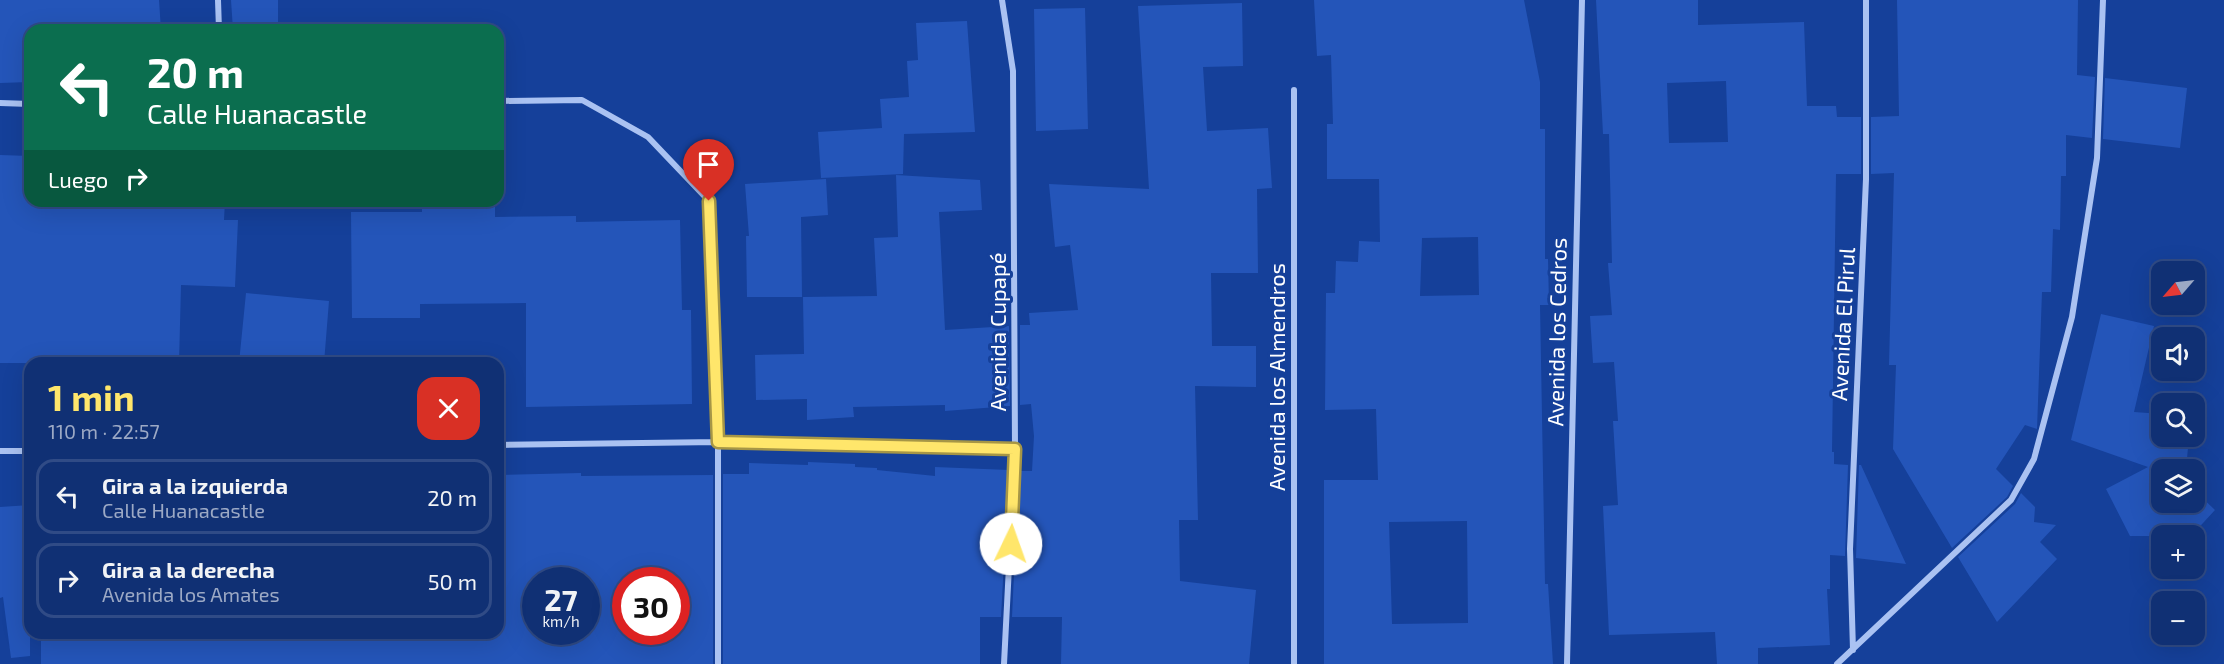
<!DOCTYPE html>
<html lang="es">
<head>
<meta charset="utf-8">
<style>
	:root { --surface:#103074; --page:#1e3c7c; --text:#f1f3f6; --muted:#9ca9c5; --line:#304b86; --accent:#ffe66b }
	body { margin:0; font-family:"Exo 2",sans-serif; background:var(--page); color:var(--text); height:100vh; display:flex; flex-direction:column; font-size:22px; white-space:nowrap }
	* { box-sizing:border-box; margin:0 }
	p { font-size:20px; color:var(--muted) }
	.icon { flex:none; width:33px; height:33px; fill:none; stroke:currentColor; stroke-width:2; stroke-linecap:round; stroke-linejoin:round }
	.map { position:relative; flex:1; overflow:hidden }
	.sheet { position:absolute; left:24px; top:357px; width:480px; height:282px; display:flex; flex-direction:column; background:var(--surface); border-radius:18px; box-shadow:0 6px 24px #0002,0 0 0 2px var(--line) }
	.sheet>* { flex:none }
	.banner { position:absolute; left:24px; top:24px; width:480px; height:183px; border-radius:18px; box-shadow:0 6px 24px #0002,0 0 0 2px var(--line); background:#0b6e4f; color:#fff; overflow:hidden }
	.needle { width:39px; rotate:242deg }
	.controls { position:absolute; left:2151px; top:261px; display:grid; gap:12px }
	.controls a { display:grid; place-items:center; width:54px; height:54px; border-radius:12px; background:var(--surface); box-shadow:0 6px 24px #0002,0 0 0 2px var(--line); font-size:30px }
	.speed { position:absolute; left:522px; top:567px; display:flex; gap:12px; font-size:30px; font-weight:700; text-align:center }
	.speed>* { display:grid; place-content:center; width:78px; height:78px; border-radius:50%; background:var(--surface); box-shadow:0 6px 24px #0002,0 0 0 2px var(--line); line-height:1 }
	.speed small { font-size:15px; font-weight:400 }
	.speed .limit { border:9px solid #d22; background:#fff; color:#111 }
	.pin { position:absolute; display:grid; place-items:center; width:51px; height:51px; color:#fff; margin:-62px -26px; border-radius:50% 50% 50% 0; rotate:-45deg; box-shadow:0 0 6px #0007 }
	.pin .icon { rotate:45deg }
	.me { position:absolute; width:66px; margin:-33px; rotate:3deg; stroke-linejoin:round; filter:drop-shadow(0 0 4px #0008) }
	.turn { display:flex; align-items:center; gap:21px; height:126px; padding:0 24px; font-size:27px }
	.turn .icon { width:78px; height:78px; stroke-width:2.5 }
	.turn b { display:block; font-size:42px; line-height:51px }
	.then { display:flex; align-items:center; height:57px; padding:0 24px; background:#0003; gap:12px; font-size:22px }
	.round { display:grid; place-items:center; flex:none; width:63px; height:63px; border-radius:18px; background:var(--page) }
	.summary { display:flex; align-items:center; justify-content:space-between; height:102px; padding:0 24px }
	h1 { font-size:36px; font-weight:700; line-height:45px; color:var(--accent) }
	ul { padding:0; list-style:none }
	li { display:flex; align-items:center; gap:18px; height:75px; margin:0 12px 9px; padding:0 12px; border:3px solid var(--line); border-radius:18px }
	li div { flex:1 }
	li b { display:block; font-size:22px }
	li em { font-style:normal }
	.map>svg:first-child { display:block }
</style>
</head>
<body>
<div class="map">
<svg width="2224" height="664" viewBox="0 0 2224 664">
	<rect width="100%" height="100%" fill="#15409a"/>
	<path fill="#2455b9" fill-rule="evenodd" d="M 0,0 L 159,0 L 161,30 L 30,30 L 30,82 L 0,83 Z
		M 231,0 L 278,0 L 278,30 L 233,30 Z
		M 1314,0 L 1524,0 L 1540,82 L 1540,129 L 1545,129 L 1545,259 L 1548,259 L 1549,305 L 1540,305 L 1545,584 L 1548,584 L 1553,664 L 1324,664 L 1324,480 L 1378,480 L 1376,409 L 1325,410 L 1326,293 L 1335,293 L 1336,261 L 1358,262 L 1359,241 L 1380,242 L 1379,179 L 1327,179 L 1327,124 L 1333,124 L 1331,55 L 1317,56 ZM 1478,237 L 1479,295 L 1420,296 L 1422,238 ZM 1467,521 L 1468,623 L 1392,624 L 1389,522 Z
		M 1596,0 L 1698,0 L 1698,25 L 1804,22 L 1807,106 L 1836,106 L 1837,117 L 1861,117 L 1861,174 L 1836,174 L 1832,452 L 1834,452 L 1834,464 L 1848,465 L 1845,556 L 1830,555 L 1830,589 L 1827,589 L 1830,645 L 1758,648 L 1758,664 L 1717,664 L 1715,632 L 1609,635 L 1603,506 L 1618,505 L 1613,421 L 1618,421 L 1614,362 L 1593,363 L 1590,316 L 1612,315 L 1608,263 L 1612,263 L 1609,134 L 1603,134 ZM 1726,81 L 1728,142 L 1669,143 L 1667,83 Z
		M 1897,0 L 2078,0 L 2077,75 L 2095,77 L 2092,138 L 2066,135 L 2066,176 L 2061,176 L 2060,230 L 2053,229 L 2051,292 L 2042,292 L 2037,429 L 2025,425 L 1996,469 L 2013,486 L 2007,497 L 1952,548 L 1893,449 L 1896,365 L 1889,365 L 1894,173 L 1871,174 L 1871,117 L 1899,116 Z
		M 1242,3 L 1243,66 L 1203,67 L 1207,131 L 1268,128 L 1272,188 L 1257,189 L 1258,273 L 1211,273 L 1212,346 L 1256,346 L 1256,387 L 1195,386 L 1198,520 L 1179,520 L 1180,581 L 1256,590 L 1249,664 L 1061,664 L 1062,617 L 1012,617 L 1019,471 L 1032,471 L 1034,436 L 1031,404 L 1020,405 L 1020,325 L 1030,325 L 1029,313 L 1078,310 L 1070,245 L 1055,247 L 1049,184 L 1149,189 L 1138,6 Z
		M 1085,8 L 1088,129 L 1036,131 L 1034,9 Z
		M 967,21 L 975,132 L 904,134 L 903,174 L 821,178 L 818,132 L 882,128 L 880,99 L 909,97 L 907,61 L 918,60 L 916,23 Z
		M 2105,78 L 2187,88 L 2180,148 L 2103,139 Z
		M 0,155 L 30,156 L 30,201 L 225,201 L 224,220 L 238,220 L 235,287 L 181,285 L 179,363 L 0,363 Z
		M 896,175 L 980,180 L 982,210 L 939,212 L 945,330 L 1009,326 L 1010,406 L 945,411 L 945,405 L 853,407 L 854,417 L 807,420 L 807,399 L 756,400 L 755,355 L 804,354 L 803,297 L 877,296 L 874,238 L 898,237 Z
		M 826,179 L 828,215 L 801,217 L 802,297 L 747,297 L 746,236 L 749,236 L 745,184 Z
		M 422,201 L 495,201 L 495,217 L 576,216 L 576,222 L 680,220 L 682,310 L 691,310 L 692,404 L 526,407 L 526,303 L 420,304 L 420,318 L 352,318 L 351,212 L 422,212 Z
		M 246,293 L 329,301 L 324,363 L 239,363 Z
		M 2101,314 L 2154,326 L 2134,412 L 2162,414 L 2162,436 L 2189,436 L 2186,470 L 2162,470 L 2162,502 L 2194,502 L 2194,490 L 2215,510 L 2191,536 L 2130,536 L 2106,489 L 2148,467 L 2071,440 Z
		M 808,462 L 855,464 L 855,467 L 877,468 L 877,470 L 935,476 L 935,467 L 1009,470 L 1001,617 L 980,617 L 980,664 L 723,664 L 723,474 L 749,474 L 749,463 L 808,465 Z
		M 1859,465 L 1861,465 L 1906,564 L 1856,558 Z
		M 581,473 L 581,476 L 713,475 L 713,664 L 41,664 L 41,633 L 498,633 L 498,475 ZM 536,580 L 586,580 L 586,632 L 536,632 ZM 626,580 L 676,580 L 676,632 L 626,632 Z
		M 2021,493 L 2035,507 L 2034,522 L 2056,525 L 2040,542 L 2057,559 L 1997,622 L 1958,557 L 2015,504 Z
		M 30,505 L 30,656 L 11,658 L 3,597 L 0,598 L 0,507 Z"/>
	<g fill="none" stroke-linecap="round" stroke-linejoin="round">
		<path stroke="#aac2f2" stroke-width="6" d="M 218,0 L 219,30
			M 1002,0 L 1013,71 L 1015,449 L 1004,664
			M 1294,90 L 1294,664
			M 498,101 L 582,100 L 648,137 L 709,201 L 718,442 L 718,664
			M 0,103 L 30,104
			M 498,445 L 718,442 L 1015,449
			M 0,451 L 30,451
			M 1853,650 L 1850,549 L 1866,179 L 1866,0
			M 1567,664 L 1582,0
			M 1837,664 L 2011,500 L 2034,459 L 2072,317 L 2097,158 L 2103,0"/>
	</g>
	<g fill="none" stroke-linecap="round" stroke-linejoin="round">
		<g stroke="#a69646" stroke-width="15">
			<path id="route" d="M 709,201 L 718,442 L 1015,449 L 1011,544"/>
		</g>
		<use href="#route" stroke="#ffe66b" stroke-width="10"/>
	</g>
	<g text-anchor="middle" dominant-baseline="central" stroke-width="6" stroke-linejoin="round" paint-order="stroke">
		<g font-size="22" fill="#fff" stroke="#15409a">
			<text transform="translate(1842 324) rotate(-87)">Avenida El Pirul</text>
			<text transform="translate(997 332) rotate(-90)">Avenida Cupapé</text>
			<text transform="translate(1556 332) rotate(-89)">Avenida los Cedros</text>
			<text transform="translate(1276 377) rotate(-90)">Avenida los Almendros</text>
		</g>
	</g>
</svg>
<div class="controls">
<a><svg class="needle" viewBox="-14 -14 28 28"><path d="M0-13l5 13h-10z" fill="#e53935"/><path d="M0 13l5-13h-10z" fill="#9ca9c5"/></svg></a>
<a><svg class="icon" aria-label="sound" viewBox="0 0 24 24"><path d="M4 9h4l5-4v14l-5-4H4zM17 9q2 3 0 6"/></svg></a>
<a><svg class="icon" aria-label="search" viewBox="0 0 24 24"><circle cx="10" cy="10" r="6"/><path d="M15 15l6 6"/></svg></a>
<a><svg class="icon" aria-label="layers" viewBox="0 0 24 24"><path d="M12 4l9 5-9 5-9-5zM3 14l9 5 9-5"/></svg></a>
<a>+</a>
<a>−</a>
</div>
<div class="speed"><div>27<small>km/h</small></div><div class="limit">30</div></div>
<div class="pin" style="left:709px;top:201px;background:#d93025"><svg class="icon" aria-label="arrive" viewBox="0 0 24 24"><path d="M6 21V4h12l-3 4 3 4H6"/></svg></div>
<svg class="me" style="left:1011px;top:544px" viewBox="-20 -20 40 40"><circle r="19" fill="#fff"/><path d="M0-13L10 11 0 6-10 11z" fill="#ffe66b"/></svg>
<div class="banner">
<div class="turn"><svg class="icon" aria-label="left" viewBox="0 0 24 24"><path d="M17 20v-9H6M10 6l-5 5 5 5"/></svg><div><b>20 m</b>Calle Huanacastle</div></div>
<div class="then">Luego<svg class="icon" aria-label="right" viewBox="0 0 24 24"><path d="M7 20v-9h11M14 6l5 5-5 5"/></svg></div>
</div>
<section class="sheet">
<div class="summary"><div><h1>1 min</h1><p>110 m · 22:57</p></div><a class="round" style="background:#d93025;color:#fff"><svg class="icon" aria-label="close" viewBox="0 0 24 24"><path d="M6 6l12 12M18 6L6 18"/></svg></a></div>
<ul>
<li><svg class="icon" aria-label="left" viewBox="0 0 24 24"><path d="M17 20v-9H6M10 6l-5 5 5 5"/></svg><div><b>Gira a la izquierda</b><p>Calle Huanacastle</p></div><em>20 m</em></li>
<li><svg class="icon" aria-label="right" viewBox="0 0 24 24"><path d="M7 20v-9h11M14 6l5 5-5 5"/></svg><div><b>Gira a la derecha</b><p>Avenida los Amates</p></div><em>50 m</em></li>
</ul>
</section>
</div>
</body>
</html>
